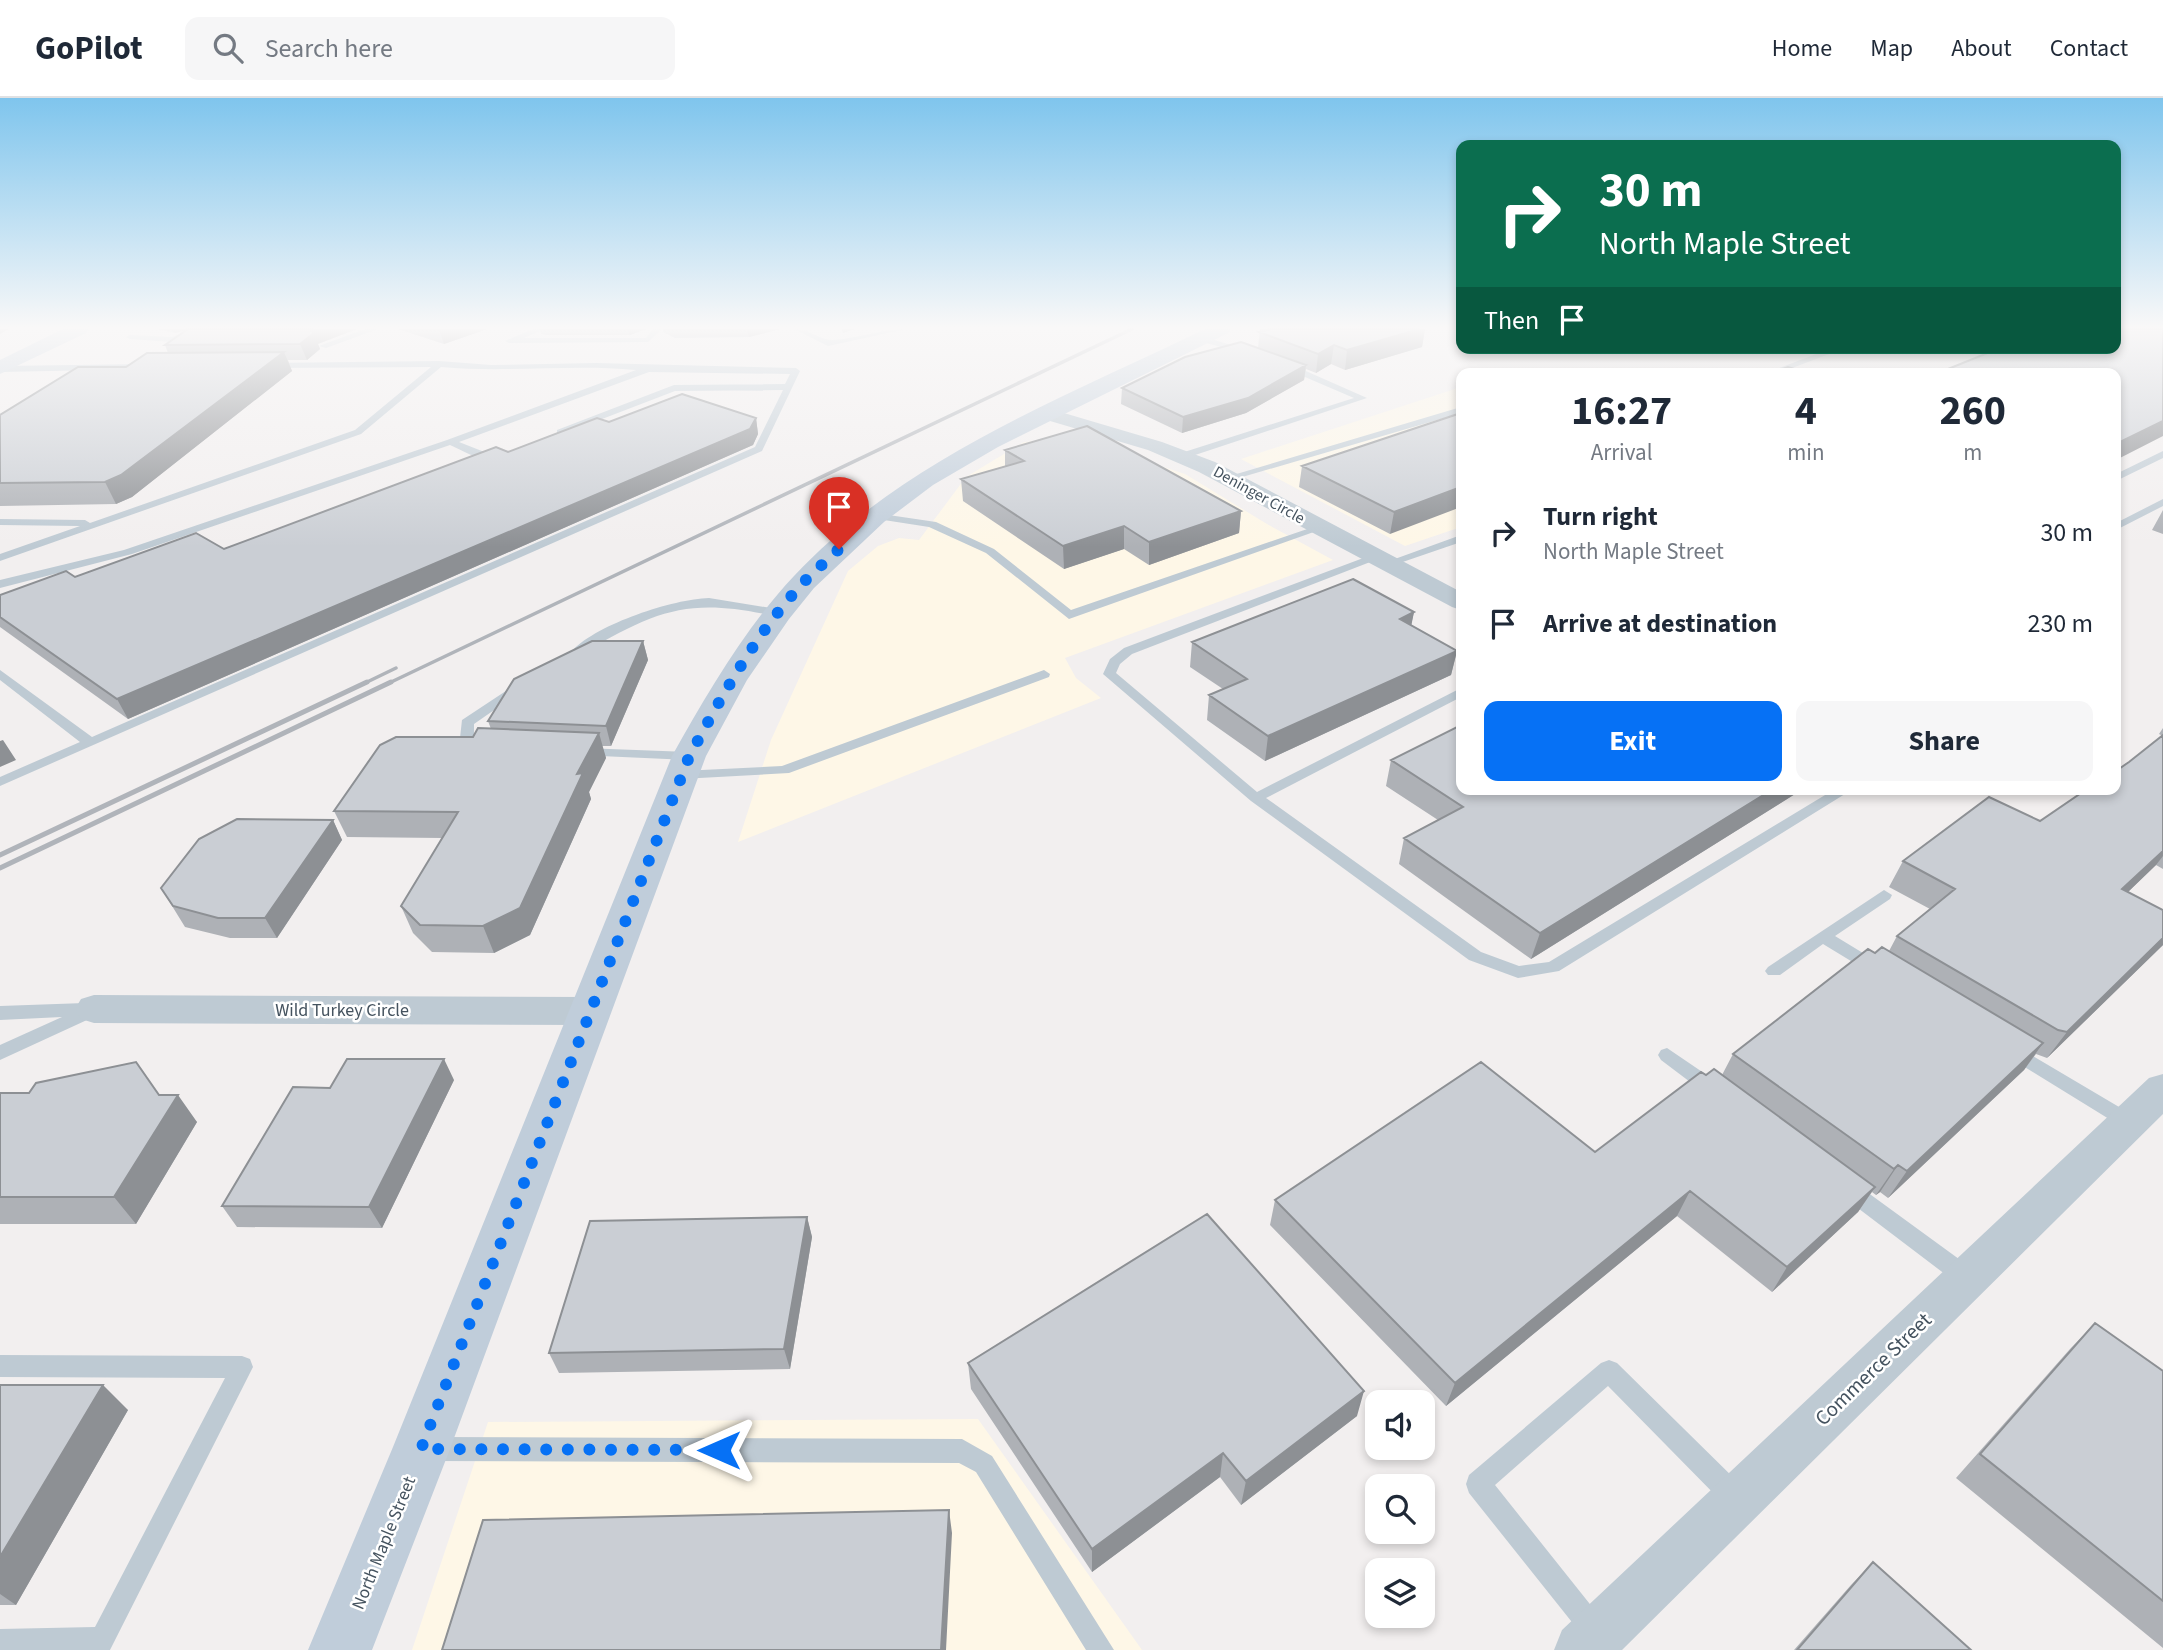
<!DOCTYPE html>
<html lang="en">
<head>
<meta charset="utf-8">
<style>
	:root { --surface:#fff; --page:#f6f6f7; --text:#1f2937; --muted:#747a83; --line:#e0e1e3; --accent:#0671f5 }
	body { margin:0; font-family:"Source Sans 3",sans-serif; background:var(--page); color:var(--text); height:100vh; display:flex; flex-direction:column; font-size:26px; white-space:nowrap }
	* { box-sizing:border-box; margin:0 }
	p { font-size:23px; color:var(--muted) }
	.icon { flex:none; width:38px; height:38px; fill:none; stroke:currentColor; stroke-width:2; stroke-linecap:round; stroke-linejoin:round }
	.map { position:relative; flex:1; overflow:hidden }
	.details { position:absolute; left:1456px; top:270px; width:665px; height:427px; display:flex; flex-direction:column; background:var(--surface); border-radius:14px; box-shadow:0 4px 10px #0003 }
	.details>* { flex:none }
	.guide { position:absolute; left:1456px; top:42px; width:665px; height:214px; border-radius:14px; box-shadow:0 4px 10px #0003; background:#0b6e4f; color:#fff; overflow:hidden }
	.buttons { position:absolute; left:1365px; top:1292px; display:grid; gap:14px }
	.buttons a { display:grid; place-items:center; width:70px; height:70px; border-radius:14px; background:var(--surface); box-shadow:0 4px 10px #0003; font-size:35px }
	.pin { position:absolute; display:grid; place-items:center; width:60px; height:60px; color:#fff; margin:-72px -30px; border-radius:50% 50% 50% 0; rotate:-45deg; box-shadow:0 0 7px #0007 }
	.pin .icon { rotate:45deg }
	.me { position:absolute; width:77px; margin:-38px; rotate:270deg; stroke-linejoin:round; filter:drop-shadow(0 0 5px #0008) }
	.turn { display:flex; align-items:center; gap:24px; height:147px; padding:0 28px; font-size:32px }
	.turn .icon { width:91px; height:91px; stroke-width:2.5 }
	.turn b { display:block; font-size:49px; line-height:60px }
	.then { display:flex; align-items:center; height:66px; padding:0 28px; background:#0003; gap:14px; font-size:26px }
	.eta { display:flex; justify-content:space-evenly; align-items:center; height:119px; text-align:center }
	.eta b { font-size:42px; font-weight:700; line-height:49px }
	.primary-button { display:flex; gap:14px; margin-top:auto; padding:14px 28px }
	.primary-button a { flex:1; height:80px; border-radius:14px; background:var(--accent); color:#fff; font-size:28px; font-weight:700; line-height:80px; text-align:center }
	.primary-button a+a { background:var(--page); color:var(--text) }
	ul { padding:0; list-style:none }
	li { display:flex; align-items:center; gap:21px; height:91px; padding:0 28px }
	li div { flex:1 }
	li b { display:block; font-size:26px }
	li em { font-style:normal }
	header { display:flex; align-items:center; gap:42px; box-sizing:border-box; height:98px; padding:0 35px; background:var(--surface); border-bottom:2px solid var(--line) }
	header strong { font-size:33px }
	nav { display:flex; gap:38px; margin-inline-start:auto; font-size:24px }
	.search { width:490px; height:63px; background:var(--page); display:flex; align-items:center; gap:18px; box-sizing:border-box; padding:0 24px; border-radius:14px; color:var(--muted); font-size:26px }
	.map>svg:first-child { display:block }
</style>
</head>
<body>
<header>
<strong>GoPilot</strong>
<div class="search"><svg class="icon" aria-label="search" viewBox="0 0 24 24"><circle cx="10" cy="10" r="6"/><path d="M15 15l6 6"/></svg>Search here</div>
<nav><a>Home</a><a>Map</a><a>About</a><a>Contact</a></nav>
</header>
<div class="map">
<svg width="2163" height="1552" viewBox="0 0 2163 1552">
	<rect width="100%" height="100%" fill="#f2efef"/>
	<path fill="#fef7e7" d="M 1461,289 L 1461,429 L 1405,448 L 1241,361 Z
		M 1074,340 L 1185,376 L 1267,426 L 1333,462 L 1065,560 L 1076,580 L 1101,600 L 738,744 L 771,642 L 848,473 L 878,448 L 899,440 L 919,442 L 966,379 L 1024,344 Z
		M 978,1321 L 1142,1552 L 412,1552 L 488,1324 Z"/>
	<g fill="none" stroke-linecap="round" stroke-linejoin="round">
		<path fill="#becad3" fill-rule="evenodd" d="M 197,231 L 210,231 L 173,244 L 130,241 L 126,239 L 130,237 L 172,239 Z
			M 365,231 L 378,231 L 326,250 L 319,248 Z
			M 533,231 L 545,231 L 524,240 L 646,240 L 653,231 L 662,231 L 648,244 L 509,245 L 505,243 Z
			M 794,231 C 809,231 820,242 832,242 C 857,241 881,231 906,231 L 828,248 Z
			M 1199,239 L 1205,239 L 1250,253 L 1243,255 L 1199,243 Z
			M 1832,250 L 1845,250 L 1779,275 L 1766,275 Z
			M 439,263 L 491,267 L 596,265 L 796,270 L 800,273 L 762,353 L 0,688 L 0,679 L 80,644 L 0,582 L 0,572 L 92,639 L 755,349 L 783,292 L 675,293 L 563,336 L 557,336 L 557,332 L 674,287 L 785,286 L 790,276 L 649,274 L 459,344 L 492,357 L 500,357 L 501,359 C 488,369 464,353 450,347 L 132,456 L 0,490 L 0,482 L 124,452 L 447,342 L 636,272 C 571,266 506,275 441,269 L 361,336 L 0,463 L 0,456 L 80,428 L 0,427 L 0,421 L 85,422 L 90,425 L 355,332 L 431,269 L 269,270 L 266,269 L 266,265 Z
			M 152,266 L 153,268 L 149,271 L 0,274 L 0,268 Z
			M 1284,266 L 1290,266 L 1367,300 L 1186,360 L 1178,360 L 1178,356 L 1354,300 L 1284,270 Z
			M 1461,309 L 1461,315 L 1232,382 L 1223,380 Z
			M 2163,353 L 2163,360 L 2116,383 L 2116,376 Z
			M 2163,401 L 2163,408 L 2116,432 L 2116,425 Z
			M 875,415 L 936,424 L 994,451 L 1071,512 L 1316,428 L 1325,430 L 1069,521 L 986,455 L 929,429 L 871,420 L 870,418 Z
			M 1461,437 L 1461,444 L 1391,468 L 1381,466 Z
			M 1374,456 L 1378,457 L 1378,461 L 1132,556 L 1120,566 L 1116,575 L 1257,694 L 1461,590 L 1461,599 L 1266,700 L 1481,854 L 1519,868 L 1549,864 L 1835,691 L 1853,691 L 1559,873 L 1518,880 L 1469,862 L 1251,703 L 1103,576 L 1110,561 L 1124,550 Z
			M 709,500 L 783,512 L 785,515 L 779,519 C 691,499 660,510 583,555 L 575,555 L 573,552 C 598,526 673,501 709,500 Z
			M 1044,572 L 1050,576 L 1049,579 L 789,675 L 681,681 L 674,677 L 681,673 L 782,668 Z
			M 521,583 L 526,584 L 526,590 L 474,626 L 474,638 L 491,649 L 489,652 C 479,654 466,647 460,640 L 462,622 Z
			M 583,650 L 689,654 L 696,658 L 689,662 L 578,657 L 576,654 L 578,651 Z
			M 1884,792 L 1892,797 L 1890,801 L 1835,838 L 1881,866 L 1884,870 L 1881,874 L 1869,874 L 1823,846 L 1780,877 L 1768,877 L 1765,873 L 1768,869 Z
			M 85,905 L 100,906 L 103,911 L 100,916 L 0,962 L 0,947 L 62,919 L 0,922 L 0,908 Z
			M 2011,945 L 2136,1019 L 2139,1024 L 2136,1029 L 2129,1032 L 2122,1029 L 2005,957 L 2002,952 L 2005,947 Z
			M 1667,950 L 1720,986 L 1722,991 L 1720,996 L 1713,998 L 1706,996 L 1661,962 L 1658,957 L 1661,952 Z
			M 1849,1084 L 1856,1086 L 1974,1172 L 1977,1179 L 1974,1186 L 1966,1189 L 1958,1186 L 1842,1098 L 1839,1092 L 1842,1086 Z
			M 0,1257 L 242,1258 L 250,1261 L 253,1269 L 110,1552 L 0,1552 L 0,1531 L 95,1529 L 225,1280 L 0,1279 Z
			M 1609,1262 L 1617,1265 L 1744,1390 L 1747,1399 L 1744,1408 L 1735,1411 L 1726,1408 L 1608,1288 L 1495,1387 L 1601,1520 L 1605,1529 L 1601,1538 L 1592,1542 L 1583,1538 L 1469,1395 L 1466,1386 L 1469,1377 L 1601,1265 Z
			M 431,1339 L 962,1341 L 992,1358 L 1114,1552 L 1086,1552 L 976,1374 L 959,1365 L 431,1363 L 423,1359 L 419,1351 L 423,1343 Z"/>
		<path fill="#becad3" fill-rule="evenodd" d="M 1047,310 L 1162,344 L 1215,364 L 1461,494 L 1461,512 L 1452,509 L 1199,374 L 1148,352 L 1040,320 L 1037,316 L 1040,312 Z
			M 94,897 L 589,899 L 602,903 L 608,913 L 602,923 L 589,927 L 94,925 L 81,921 L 75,911 L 81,901 Z
			M 2163,976 L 2163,1016 L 1622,1552 L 1554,1552 L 1562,1532 L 2149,980 Z"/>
		<path fill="#c0cdda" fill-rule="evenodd" d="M 63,231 L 89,231 L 86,235 L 0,276 L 0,262 Z
			M 1205,231 L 1231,231 L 1228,235 L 998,349 L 933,387 L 884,424 L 814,490 L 789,521 L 747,582 L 706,658 L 450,1351 L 372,1552 L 308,1552 L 393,1349 L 672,658 C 707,596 744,531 794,478 C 905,360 1061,301 1205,231 Z"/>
		<path stroke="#b0b4ba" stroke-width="3.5" d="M 363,586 L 396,570
			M 387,586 L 1132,231"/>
		<path stroke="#b0b4ba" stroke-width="5" d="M 0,757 L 367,584
			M 0,770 L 391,584"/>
	</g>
	<path fill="#aeb1b6" d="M 157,231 L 188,231 L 175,235 Z
		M 398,231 L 487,231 L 444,246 Z
		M 540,231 L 646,231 L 630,237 L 547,237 L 541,236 Z
		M 663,231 L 780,231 L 749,239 L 675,240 L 663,234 Z
		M 1260,231 L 1425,231 L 1422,249 L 1345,272 L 1331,266 L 1316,275 L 1306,271 L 1304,282 L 1246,315 L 1182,335 L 1121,306 L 1122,290 L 1258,250 Z
		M 318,246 L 320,251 L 307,262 L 288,262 L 292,273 L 132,399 L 116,406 L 0,408 L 0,317 L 126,269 L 168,255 L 165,247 Z
		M 1461,315 L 1390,436 L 1299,389 L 1302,368 Z
		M 756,320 L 758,336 L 753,347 L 128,621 L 0,529 L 0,497 L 75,479 L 224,451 L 508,354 L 609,324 Z
		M 1005,352 L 1241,413 L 1239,435 L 1149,467 L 1124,451 L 1064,471 L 963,403 L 961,381 L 1005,368 Z
		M 2163,412 L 2163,436 L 2152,432 Z
		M 1414,514 L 1411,527 L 1457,553 L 1451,577 L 1265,663 L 1207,622 L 1209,597 L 1223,591 L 1190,569 L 1192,544 Z
		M 643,543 L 648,562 L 611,648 L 602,648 L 606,660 L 589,694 L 591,701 L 530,837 L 494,855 L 432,854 L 413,835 L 401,808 L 442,740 L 347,739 L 334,713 L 473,639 L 491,631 L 488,623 Z
		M 2163,630 L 2163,771 L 2156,767 L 2128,794 L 2163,847 L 2047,960 L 2036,956 L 2024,972 L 1888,1100 L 1880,1094 L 1876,1097 L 1872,1094 L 1858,1114 L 1772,1194 L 1677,1118 L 1446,1308 L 1270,1127 L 1275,1102 L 1595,1054 L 1706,977 L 1722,977 L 1733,956 L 1875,855 L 1889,853 L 1897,838 L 1930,811 L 1889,789 L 1903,763 L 2040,723 L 2129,664 L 2163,638 L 2159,636 Z
		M 1391,662 L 1461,691 L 1803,691 L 1531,861 L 1399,766 L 1404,740 L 1438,722 L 1386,688 Z
		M 333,722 L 342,742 L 277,840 L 230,840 L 185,829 L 161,790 Z
		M 454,982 L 382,1130 L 237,1129 L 222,1108 L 330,990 Z
		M 0,995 L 160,997 L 197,1024 L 136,1126 L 0,1126 Z
		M 807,1119 L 812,1139 L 790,1271 L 559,1275 L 549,1255 Z
		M 2095,1225 L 2163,1273 L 2163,1550 L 1956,1380 L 2070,1251 Z
		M 968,1265 L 1357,1318 L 1241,1407 L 1220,1379 L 1092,1474 L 971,1291 Z
		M 0,1287 L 128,1312 L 16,1507 L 0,1507 Z
		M 1873,1464 L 1971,1552 L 1794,1552 L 1851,1487 Z"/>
	<path fill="#8d9094" d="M 0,231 L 8,231 L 0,236 Z
		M 173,231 L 188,231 L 175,235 Z
		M 312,231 L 357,231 L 318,246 L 320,251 L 307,262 L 300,246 Z
		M 439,231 L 487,231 L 444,246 Z
		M 628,231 L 646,231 L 630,237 Z
		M 747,231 L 780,231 L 749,239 Z
		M 842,231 L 855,231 L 843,235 Z
		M 1420,231 L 1425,231 L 1422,249 L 1345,272 L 1347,252 Z
		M 1334,247 L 1331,266 L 1316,275 L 1318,256 Z
		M 284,254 L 292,273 L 132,399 L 116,406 L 105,384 Z
		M 1306,267 L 1304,282 L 1246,315 L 1182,335 L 1183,319 Z
		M 756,320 L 758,336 L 753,347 L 128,621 L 117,601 Z
		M 2163,323 L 2163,338 L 2116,362 L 2116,346 Z
		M 1461,389 L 1461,409 L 1390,436 L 1394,414 Z
		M 1241,413 L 1239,435 L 1149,467 L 1149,444 Z
		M 1124,428 L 1124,451 L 1064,471 L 1063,448 Z
		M 1414,514 L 1409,539 L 1400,521 Z
		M 643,543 L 648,562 L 611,648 L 606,628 Z
		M 1457,553 L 1451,577 L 1265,663 L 1268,638 Z
		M 599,635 L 606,660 L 589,694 L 591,701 L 530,837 L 494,855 L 483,828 L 577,676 Z
		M 3,642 L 16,662 L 0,669 L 0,643 Z
		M 1773,691 L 1803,691 L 1531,861 L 1540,835 Z
		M 333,722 L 342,742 L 277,840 L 265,820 Z
		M 2163,753 L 2163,758 L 2156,767 L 2104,817 L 2122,791 Z
		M 2163,840 L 2163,847 L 2047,960 L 2067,934 Z
		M 2043,945 L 2024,972 L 1888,1100 L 1907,1073 Z
		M 444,961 L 454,982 L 382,1130 L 369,1109 Z
		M 136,964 L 169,1011 L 178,997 L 197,1024 L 136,1126 L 114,1099 Z
		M 1898,1067 L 1880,1094 L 1876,1097 L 1894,1071 Z
		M 1875,1089 L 1858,1114 L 1772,1194 L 1787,1169 Z
		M 1690,1093 L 1677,1118 L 1446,1308 L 1455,1285 Z
		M 807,1119 L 812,1139 L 790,1271 L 784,1251 Z
		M 103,1287 L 128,1312 L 16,1507 L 0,1496 L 0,1459 Z
		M 1364,1293 L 1357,1318 L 1241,1407 L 1246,1383 Z
		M 1223,1355 L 1220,1379 L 1092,1474 L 1092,1451 Z
		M 949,1412 L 952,1435 L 946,1552 L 941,1552 Z"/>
	<path fill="#caced4" stroke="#8d9094" stroke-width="2" d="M 188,231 L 312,231 L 311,233 L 314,235 L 300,246 L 165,247 Z
		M 1271,231 L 1420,231 L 1347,252 L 1334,247 L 1318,256 L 1259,234 Z
		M 2116,231 L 2163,231 L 2163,323 L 2116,346 L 2116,275 L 1938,275 L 2000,250 L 2116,250 Z
		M 1241,244 L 1306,267 L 1248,300 L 1183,319 L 1122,290 L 1185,259 Z
		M 284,254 L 121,377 L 105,384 L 0,385 L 0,317 L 78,269 L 126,269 L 147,255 Z
		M 1788,269 L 1807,275 L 1771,275 Z
		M 682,296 L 756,320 L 750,331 L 117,601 L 0,519 L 0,497 L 66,473 L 75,479 L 196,435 L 224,451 L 496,349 L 508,354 L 597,320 L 609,324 Z
		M 1461,315 L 1461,389 L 1394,414 L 1302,368 Z
		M 1087,328 L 1241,413 L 1149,444 L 1124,428 L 1063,448 L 961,381 L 1024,363 L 1005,352 Z
		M 1353,481 L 1414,514 L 1400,521 L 1457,553 L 1268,638 L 1209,597 L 1247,581 L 1192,544 Z
		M 592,543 L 643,543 L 606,628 L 488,623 L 514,581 Z
		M 1461,627 L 1461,691 L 1773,691 L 1540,835 L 1404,740 L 1463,709 L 1391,662 Z
		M 478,630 L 599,635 L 577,676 L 583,675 L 520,810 L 483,828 L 420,827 L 401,808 L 458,714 L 334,713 L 380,647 L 396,639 L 473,639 Z
		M 2163,637 L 2163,753 L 2122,791 L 2163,812 L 2163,840 L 2067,934 L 2058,932 L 1897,838 L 1955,791 L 1903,763 L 1989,699 L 2040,723 L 2087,691 L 2116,691 L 2116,673 L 2129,664 Z
		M 237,721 L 333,722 L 265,820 L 218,820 L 173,808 L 161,790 L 199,741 Z
		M 1882,849 L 2043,945 L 1907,1073 L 1898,1067 L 1894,1071 L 1733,956 L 1868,851 L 1875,855 Z
		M 347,961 L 444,961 L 369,1109 L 222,1108 L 293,989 L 330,990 Z
		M 136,964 L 159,997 L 178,997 L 114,1099 L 0,1099 L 0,995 L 29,995 L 36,985 Z
		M 1481,964 L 1595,1054 L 1701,974 L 1706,977 L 1714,971 L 1875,1089 L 1787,1169 L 1690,1093 L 1455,1285 L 1275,1102 Z
		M 1207,1116 L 1364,1293 L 1246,1383 L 1223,1355 L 1092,1451 L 968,1265 Z
		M 807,1119 L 784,1251 L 549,1255 L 590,1123 Z
		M 2095,1225 L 2163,1273 L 2163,1503 L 1980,1356 Z
		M 0,1287 L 103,1287 L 0,1459 Z
		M 949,1412 L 941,1552 L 442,1552 L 483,1422 Z
		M 1873,1464 L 1971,1552 L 1797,1552 Z"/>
	<linearGradient id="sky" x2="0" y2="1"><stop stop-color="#7fc5ed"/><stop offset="0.51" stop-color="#f9f8f8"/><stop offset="1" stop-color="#f9f8f8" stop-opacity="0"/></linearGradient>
	<rect width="2163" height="449" fill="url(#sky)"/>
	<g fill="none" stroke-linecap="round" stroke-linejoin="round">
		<path stroke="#0671f5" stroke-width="12" stroke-dasharray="0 21.6" d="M 719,1352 L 421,1351 L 689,659 C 722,598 756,535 804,484 C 815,472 828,462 839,451"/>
	</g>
	<g text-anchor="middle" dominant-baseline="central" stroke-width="5" stroke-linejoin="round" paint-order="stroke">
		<g font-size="16" fill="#45535f" stroke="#fff">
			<text transform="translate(1259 397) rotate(29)">Deninger Circle</text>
		</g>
		<g font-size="18" fill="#45535f" stroke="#fff">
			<text x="342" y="912">Wild Turkey Circle</text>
			<text transform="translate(384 1445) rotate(-68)">North Maple Street</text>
		</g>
		<g font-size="21" fill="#45535f" stroke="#fff">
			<text transform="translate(1873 1271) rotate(-44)">Commerce Street</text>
		</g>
	</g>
</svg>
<div class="buttons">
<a><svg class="icon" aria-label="sound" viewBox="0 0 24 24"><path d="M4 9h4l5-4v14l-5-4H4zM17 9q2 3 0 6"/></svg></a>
<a><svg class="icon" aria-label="search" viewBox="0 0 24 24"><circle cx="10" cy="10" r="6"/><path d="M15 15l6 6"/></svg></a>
<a><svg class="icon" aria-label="layers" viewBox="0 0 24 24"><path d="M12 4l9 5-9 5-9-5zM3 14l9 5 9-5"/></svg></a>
</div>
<div class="pin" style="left:839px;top:451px;background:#d93025"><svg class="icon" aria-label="arrive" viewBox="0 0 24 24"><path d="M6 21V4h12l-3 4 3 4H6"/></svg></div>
<svg class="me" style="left:719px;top:1352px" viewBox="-20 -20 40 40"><path d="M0-17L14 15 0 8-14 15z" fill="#0671f5" stroke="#fff" stroke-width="4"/></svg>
<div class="guide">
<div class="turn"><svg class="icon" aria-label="right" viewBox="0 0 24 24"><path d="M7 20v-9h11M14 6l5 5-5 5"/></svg><div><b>30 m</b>North Maple Street</div></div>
<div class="then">Then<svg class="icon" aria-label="arrive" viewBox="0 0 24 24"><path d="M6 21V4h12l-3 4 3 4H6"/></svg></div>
</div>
<section class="details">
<div class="eta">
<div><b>16:27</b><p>Arrival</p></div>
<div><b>4</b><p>min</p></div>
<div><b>260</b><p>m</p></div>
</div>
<ul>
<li><svg class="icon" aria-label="right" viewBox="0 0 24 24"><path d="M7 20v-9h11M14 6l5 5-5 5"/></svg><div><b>Turn right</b><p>North Maple Street</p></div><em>30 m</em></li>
<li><svg class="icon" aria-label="arrive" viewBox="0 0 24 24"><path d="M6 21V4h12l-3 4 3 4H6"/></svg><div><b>Arrive at destination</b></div><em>230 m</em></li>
</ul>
<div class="primary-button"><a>Exit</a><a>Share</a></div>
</section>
</div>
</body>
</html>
